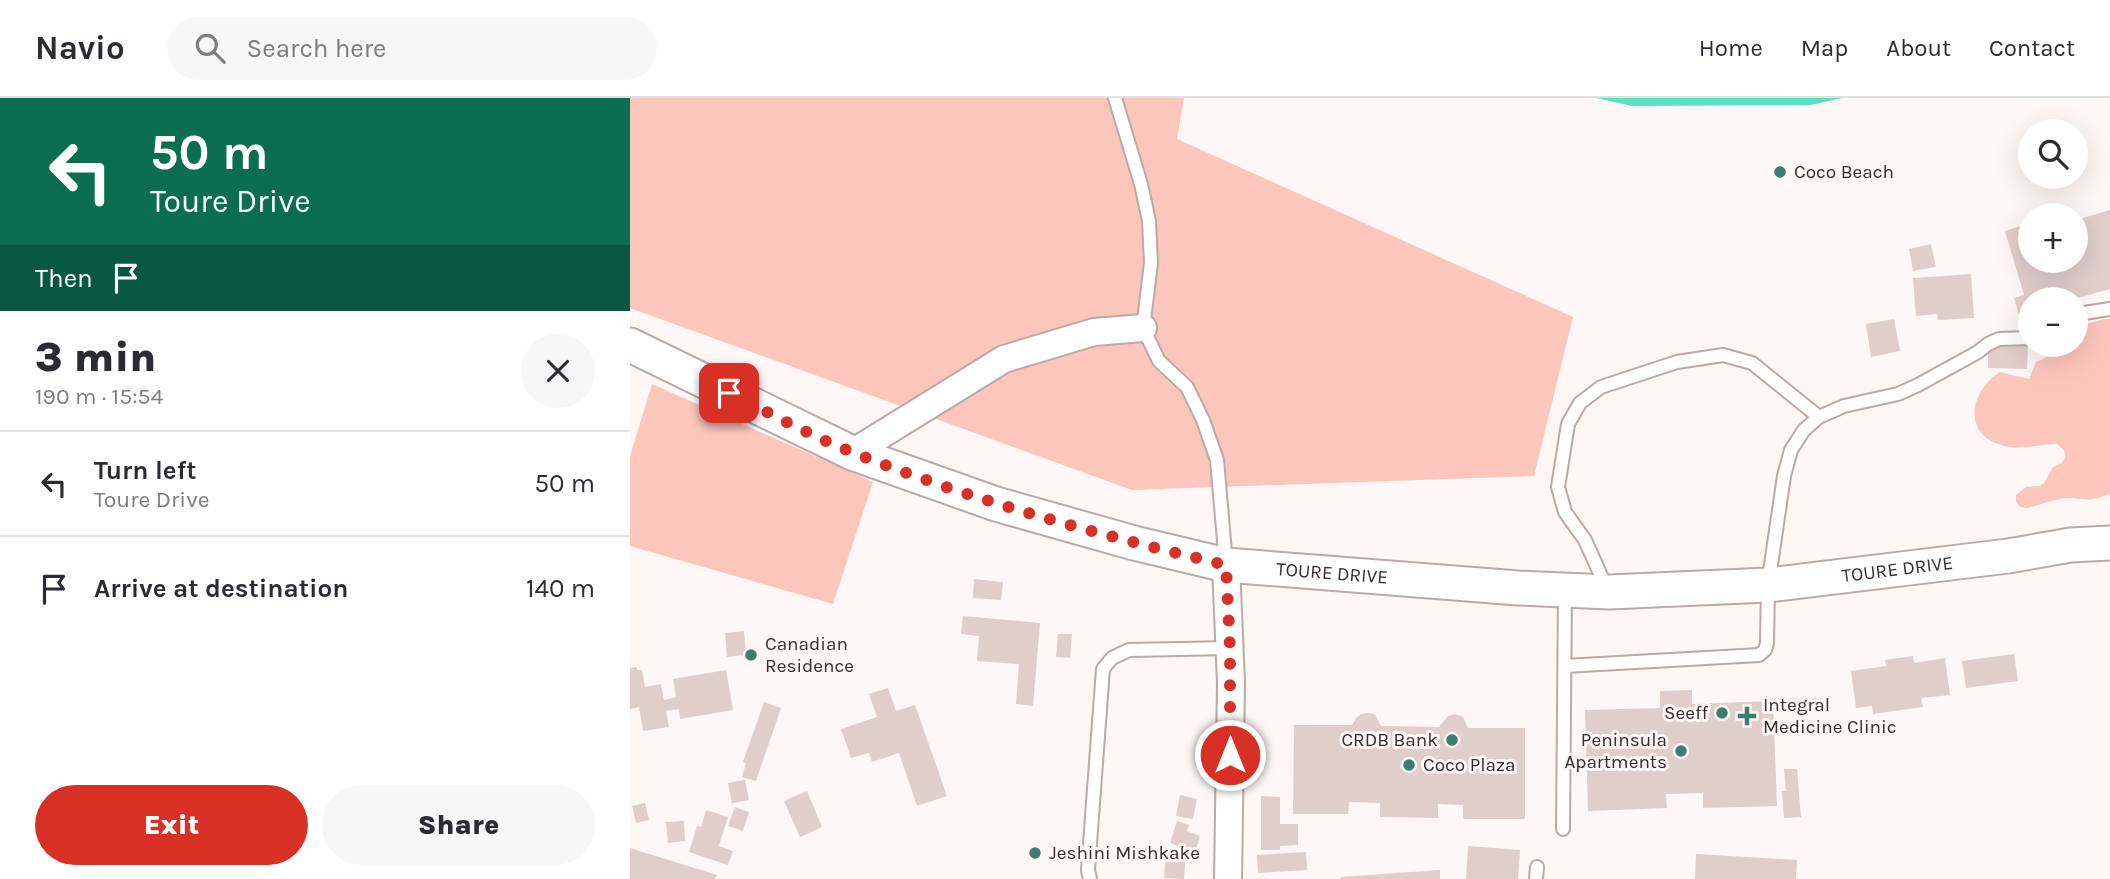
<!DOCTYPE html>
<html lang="en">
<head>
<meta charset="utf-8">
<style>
	:root { --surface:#fff; --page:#f7f7f7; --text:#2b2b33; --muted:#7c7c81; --line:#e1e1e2; --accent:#d93025 }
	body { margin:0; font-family:Karla,sans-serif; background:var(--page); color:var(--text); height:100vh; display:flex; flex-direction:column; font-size:26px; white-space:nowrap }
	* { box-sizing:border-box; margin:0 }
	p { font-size:23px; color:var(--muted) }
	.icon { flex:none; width:38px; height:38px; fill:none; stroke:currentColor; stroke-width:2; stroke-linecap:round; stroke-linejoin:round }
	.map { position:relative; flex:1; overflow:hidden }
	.sheet { display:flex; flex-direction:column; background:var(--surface); width:630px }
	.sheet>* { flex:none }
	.banner { background:#0b6e4f; color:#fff; overflow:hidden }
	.controls { position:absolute; left:1388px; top:21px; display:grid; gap:14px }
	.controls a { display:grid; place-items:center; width:70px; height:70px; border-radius:50%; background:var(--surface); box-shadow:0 7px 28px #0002; font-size:35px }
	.pin { position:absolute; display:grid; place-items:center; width:60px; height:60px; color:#fff; margin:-30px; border-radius:14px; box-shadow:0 4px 10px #0006 }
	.me { position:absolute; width:77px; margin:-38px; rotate:0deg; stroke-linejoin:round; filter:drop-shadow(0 0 5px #0008) }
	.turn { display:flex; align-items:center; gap:24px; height:147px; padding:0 35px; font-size:32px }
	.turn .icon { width:91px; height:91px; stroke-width:2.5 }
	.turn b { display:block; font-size:49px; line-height:60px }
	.then { display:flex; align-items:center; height:66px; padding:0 35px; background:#0003; gap:14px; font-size:26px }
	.round { display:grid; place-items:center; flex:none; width:74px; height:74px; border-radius:37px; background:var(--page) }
	.overview { display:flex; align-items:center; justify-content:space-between; height:119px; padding:0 35px }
	h1 { font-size:42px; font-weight:800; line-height:52px }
	.primary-button { display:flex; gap:14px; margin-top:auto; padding:14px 35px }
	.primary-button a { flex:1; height:80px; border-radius:42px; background:var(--accent); color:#fff; font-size:28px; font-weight:800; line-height:80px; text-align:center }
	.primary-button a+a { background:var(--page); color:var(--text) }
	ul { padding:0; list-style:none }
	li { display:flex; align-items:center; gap:21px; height:105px; padding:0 35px; border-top:2px solid var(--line) }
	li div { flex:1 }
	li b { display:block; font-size:26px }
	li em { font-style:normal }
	header { display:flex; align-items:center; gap:42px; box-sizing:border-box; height:98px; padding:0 35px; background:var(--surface); border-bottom:2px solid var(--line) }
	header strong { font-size:33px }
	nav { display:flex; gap:38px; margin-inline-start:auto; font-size:24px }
	.search { width:490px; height:63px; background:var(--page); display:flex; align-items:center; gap:18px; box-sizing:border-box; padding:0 24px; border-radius:38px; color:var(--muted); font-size:26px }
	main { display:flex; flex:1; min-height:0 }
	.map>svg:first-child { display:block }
</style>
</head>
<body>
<header>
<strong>Navio</strong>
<div class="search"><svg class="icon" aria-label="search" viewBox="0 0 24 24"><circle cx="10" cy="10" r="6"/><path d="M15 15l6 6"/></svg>Search here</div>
<nav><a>Home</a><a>Map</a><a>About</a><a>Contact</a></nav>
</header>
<main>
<section class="sheet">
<div class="banner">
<div class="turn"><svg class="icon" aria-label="left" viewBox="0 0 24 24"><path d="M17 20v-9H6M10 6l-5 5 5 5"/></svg><div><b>50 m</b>Toure Drive</div></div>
<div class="then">Then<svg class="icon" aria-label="arrive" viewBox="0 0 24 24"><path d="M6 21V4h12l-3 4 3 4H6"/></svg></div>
</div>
<div class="overview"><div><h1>3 min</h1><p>190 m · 15:54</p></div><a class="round"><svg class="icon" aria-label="close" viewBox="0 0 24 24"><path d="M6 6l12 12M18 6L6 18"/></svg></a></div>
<ul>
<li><svg class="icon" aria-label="left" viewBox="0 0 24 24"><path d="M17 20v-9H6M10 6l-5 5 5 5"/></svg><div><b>Turn left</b><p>Toure Drive</p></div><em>50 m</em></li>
<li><svg class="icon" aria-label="arrive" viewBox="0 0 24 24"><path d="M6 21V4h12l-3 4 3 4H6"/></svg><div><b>Arrive at destination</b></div><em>140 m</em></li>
</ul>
<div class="primary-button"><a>Exit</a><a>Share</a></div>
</section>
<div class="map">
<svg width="1480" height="781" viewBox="0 0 1480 781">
	<rect width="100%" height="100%" fill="#fef7f6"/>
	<path fill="#fcc6bd" d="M 0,0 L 554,0 L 547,41 L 943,219 L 904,378 L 502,392 L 0,210 Z
		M 1474,221 L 1480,221 L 1480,396 C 1460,403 1461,402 1441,400 C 1428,399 1410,407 1397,410 L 1390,409 L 1386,403 L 1386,397 L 1396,389 L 1410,388 L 1414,385 L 1423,369 L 1432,365 L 1435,360 L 1434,352 L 1427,346 C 1409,346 1390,353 1371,347 C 1331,335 1341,292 1370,274 L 1399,281 L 1406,264 L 1417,259 L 1428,247 L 1446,247 L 1446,229 Z
		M 22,286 L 243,384 L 203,506 L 0,448 L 0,358 Z"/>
	<path fill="#58e3c4" d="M 966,0 L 1212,0 L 1181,7 L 1002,8 Z"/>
	<path fill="#e0cecb" d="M 1480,112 L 1480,191 L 1444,201 L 1400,201 L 1400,214 L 1389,217 L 1384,200 L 1394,197 L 1375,133 L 1400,125 L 1400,163 L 1446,163 L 1446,122 Z
		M 1301,146 L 1306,169 L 1283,173 L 1279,151 Z
		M 1341,176 L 1344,220 L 1308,222 L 1307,216 L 1286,218 L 1283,180 Z
		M 1264,221 L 1270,253 L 1241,259 L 1236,226 Z
		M 1358,247 L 1398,248 L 1397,271 L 1358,270 Z
		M 344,481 L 373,484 L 371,502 L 343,500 Z
		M 333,518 L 410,525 L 403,608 L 386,606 L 389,566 L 347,563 L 349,538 L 331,536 Z
		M 114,533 L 116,557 L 97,559 L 95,535 Z
		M 428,536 L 442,536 L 440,560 L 426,559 Z
		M 1384,556 L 1388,583 L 1336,590 L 1332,563 Z
		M 1283,558 L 1284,565 L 1315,560 L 1320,597 L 1291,600 L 1293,609 L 1243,616 L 1242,608 L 1226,610 L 1221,573 L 1256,568 L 1255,562 Z
		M 7,569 L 7,572 L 12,572 L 15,589 L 31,586 L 34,602 L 46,599 L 43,581 L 96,572 L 103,612 L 50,621 L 49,611 L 36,613 L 39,629 L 13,633 L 9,609 L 0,611 L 0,570 Z
		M 258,590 L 266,613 L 285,607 L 317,698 L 287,708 L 269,655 L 242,664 L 239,655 L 221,660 L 211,631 L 247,619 L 239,596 Z
		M 1062,592 L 1062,606 L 1143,603 L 1147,708 L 1073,710 L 1073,695 L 1036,696 L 1037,710 L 958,713 L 955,612 L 1030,610 L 1030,593 Z
		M 134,604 L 151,610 L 126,683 L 112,679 L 116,665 L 113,664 Z
		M 738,615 L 745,616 L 751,628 L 809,629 L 818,618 L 825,616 L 833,619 L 838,630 L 895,630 L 895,721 L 833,721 L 833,707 L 808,706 L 808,720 L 750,719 L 750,705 L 719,704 L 718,716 L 663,716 L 664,627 L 722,627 L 726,620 L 731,616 Z
		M 1154,671 L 1167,671 L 1171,719 L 1154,720 L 1152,693 L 1156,693 Z
		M 115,682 L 119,702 L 102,705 L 98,685 Z
		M 177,693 L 192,729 L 170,739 L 154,703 Z
		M 550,697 L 567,701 L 563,721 L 546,718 Z
		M 631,698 L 650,699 L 650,726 L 668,726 L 668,747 L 650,748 L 650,752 L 631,752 Z
		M 15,705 L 19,722 L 6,725 L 2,708 Z
		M 105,709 L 119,714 L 113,733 L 98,728 Z
		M 76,712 L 98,719 L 89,748 L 103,753 L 98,767 L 59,754 L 67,728 L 71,729 Z
		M 54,723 L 55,743 L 38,745 L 36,724 Z
		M 547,723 L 559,727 L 557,733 L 570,738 L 565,754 L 540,745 Z
		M 838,748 L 890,752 L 888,781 L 836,781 Z
		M 0,750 L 87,777 L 85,781 L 0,781 Z
		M 536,750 L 556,752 L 554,781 L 534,780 Z
		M 676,754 L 677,772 L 628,775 L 627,757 Z
		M 1066,756 L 1167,762 L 1166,781 L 1065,781 Z
		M 810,772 L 810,781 L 711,781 L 711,779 Z"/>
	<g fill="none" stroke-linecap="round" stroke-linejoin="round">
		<g stroke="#baa9a6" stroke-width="16">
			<path id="service" d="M 485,0 L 511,86 L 519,123 L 521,165 L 513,230 L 529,263 L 557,289 L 573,322 L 587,362 L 596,466
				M 1446,219 L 1454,215 L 1480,211
				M 977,491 L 955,442 L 935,414 L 928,389 L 938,326 L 950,305 L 971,289 L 1047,264 L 1093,257 L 1122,265 L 1189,319
				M 935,568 L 1129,557 L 1135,552 L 1137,545 L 1138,487 L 1154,378 L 1161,352 L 1174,332 L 1189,319 L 1214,308 L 1268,296 L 1288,287 L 1348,254 L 1358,246 L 1369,241 L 1400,240
				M 933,731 L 935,494
				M 460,781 L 458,772 L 473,571 L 482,560 L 499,552 L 600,550
				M 906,781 L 907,769"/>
		</g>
		<g stroke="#baa9a6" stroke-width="30">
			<path id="minor" d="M 222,355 L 374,261 L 464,234 L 513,230
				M 596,467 L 601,585 L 598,781"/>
		</g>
		<g stroke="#baa9a6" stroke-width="37">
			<g id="tertiary">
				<path id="s1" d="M 0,247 L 222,355 L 366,406 L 504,445 L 596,467 L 888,490 L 979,494 L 1138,487 L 1378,458 L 1441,447 L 1480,445"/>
			</g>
		</g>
		<use href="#service" stroke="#fff" stroke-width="12"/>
		<use href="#minor" stroke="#fff" stroke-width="26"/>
		<use href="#tertiary" stroke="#fff" stroke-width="33"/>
	</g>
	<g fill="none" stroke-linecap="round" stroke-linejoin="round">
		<path stroke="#d93025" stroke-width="12" stroke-dasharray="0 21.6" d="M 99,295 C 140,315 181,338 224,355 C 344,403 470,437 596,467 L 600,550 L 600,657"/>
	</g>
	<g fill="#3c7d6d" stroke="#fef7f6" stroke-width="2.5">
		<circle cx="1150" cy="74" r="7"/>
		<circle cx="121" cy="557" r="7"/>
		<circle cx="1092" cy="615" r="7"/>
		<path d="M1113.5 607.5h7v7h7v7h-7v7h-7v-7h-7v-7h7z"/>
		<circle cx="822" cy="642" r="7"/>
		<circle cx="1051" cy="653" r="7"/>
		<circle cx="779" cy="667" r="7"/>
		<circle cx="405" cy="755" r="7"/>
	</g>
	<g text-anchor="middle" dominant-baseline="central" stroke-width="6" stroke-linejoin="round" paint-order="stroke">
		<g font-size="19" fill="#342d2c" stroke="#fef7f6" text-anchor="start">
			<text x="1164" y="74">Coco Beach</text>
			<text x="135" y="546">Canadian<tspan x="135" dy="22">Residence</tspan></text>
			<text x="1133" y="607">Integral<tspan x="1133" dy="22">Medicine Clinic</tspan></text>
			<text x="1078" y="615" text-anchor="end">Seeff</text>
			<text x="808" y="642" text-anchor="end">CRDB Bank</text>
			<text x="1037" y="642" text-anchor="end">Peninsula<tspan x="1037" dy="22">Apartments</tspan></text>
			<text x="793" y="667">Coco Plaza</text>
			<text x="419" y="755">Jeshini Mishkake</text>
		</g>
		<g font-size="19" fill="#342d2c" stroke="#fef7f6">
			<text stroke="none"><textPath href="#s1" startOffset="1311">TOURE DRIVE</textPath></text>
			<text stroke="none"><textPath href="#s1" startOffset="744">TOURE DRIVE</textPath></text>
		</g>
	</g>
</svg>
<div class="controls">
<a><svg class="icon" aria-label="search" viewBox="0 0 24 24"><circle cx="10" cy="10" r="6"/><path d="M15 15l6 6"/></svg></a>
<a>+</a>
<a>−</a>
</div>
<div class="pin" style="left:99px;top:295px;background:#d93025"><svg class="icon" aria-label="arrive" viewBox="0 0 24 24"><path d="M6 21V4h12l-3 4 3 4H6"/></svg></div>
<svg class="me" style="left:600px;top:657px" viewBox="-20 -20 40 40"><circle r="17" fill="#d93025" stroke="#fff" stroke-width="3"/><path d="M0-11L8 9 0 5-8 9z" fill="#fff"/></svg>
</div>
</main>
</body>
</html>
